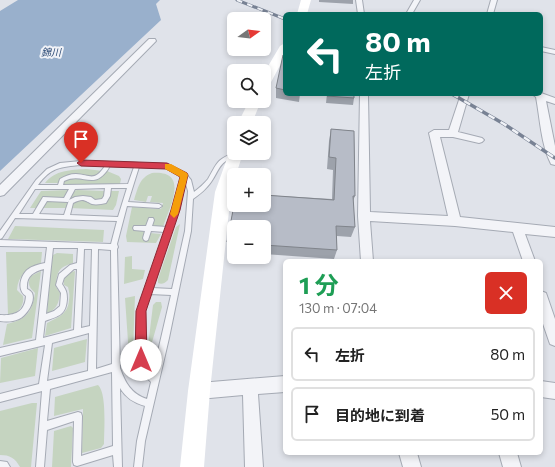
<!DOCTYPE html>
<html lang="ja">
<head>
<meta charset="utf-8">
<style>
	:root { --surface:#fff; --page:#f6f6f6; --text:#222; --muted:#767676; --line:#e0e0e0 }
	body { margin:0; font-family:Commissioner,"Noto Sans JP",sans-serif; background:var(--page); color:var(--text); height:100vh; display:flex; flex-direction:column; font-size:15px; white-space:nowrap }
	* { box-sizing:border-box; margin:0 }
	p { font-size:13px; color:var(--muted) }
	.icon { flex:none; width:22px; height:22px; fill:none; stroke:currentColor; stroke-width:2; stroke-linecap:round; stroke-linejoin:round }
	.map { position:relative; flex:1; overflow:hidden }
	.sheet { position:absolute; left:283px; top:259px; width:260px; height:196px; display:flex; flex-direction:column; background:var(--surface); border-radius:6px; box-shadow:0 2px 6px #0003 }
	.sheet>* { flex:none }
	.top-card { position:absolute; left:283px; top:12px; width:260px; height:84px; border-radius:6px; box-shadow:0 2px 6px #0003; background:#00695c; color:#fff; overflow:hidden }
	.needle { width:26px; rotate:75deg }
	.controls { position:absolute; left:227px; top:12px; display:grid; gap:8px }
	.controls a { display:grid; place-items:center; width:44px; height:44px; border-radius:6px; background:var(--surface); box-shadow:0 2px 6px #0003; font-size:20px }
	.pin { position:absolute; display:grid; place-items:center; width:34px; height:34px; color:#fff; margin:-41px -17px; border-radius:50% 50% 50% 0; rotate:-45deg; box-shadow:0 0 4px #0007 }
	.pin .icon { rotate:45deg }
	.me { position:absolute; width:44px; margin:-22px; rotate:0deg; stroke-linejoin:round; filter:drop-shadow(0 0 3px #0008) }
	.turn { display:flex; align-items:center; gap:14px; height:84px; padding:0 16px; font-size:18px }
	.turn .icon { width:52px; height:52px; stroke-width:2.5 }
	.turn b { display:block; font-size:28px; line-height:34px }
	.round { display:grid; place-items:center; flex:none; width:42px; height:42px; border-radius:6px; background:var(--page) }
	.summary { display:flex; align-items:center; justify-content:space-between; height:68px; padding:0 16px }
	h1 { font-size:24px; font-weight:700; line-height:30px; color:#1e9e55 }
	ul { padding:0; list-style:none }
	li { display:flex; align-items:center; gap:12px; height:54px; margin:0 8px 6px; padding:0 8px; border:2px solid var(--line); border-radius:6px }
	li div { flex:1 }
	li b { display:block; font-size:15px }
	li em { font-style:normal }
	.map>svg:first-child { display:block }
</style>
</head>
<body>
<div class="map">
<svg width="555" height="467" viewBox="0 0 555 467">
	<rect width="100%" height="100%" fill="#e0e3ea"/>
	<path fill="#c5d4c0" d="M 86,169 L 103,171 L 92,178 C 68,170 76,180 58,183 C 54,183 49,183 45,183 C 55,170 71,170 86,169 Z
		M 107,171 L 119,176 L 121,179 L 120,184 L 62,184 L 67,179 L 79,177 L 86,180 L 98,179 Z
		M 152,173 C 190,170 170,206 163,227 L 152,227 L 154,218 L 149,218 L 146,227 L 134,226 L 133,229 L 145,230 L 143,239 L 148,239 L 150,233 L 161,234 L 156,243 L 127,242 L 126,236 L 132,207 L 161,209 L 163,203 L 150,202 L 152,196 L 148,196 L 146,202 L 134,200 C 138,188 139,178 152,173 Z
		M 69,190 L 65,199 L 44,197 L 37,208 L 30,208 L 41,191 Z
		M 77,190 L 106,191 L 103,199 L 94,201 L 91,197 C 81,195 71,199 66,208 L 43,208 L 46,202 L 67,202 L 72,192 Z
		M 109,191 L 119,191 L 116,205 L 113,210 L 70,208 L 73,203 L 84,199 L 99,203 Z
		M 180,224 L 168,280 C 165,283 162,285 158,283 L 158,279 L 176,227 Z
		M 15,226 L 104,230 L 103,242 L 8,239 Z
		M 6,252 L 42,252 L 41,263 C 27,268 18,275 17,290 L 23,296 C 25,306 17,314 8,316 Z
		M 57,253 L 73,254 L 73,263 C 58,268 57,271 56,287 L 60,293 C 59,302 57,310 47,313 L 52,258 L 53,255 Z
		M 132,256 L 132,269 L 145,270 L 143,279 L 124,284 L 125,257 Z
		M 41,271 L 32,338 L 3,345 L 7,324 C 27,319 32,312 35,293 C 29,287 27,284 31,276 Z
		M 75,271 L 71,328 L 45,336 L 47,323 C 59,317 68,314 69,300 C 70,295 69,291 68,287 L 64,285 C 63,277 67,273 75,271 Z
		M 135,296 L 133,352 L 129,356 L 125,298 Z
		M 156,302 L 161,302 L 162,307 L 149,353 L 147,354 L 153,305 Z
		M 87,339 L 85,362 L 52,371 L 54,348 Z
		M 38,348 L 35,376 L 0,383 L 1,358 Z
		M 98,385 C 107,393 104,431 104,444 L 101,448 L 82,453 L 83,409 L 54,416 L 55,397 Z
		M 32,403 L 37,403 L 31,467 L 20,467 C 15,458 10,455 0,455 L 0,411 Z
		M 71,426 L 73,428 L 71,467 L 52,467 L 54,431 Z"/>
	<path fill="#99b0cc" d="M 18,0 L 160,0 L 156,4 L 161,20 L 0,171 L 0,11 Z"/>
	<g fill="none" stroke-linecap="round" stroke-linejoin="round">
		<g stroke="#a5aab4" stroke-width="2">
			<path id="lane" d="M 235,153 L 237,154 L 237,156 C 216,162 220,173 207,187 C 203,192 198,195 193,199 L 191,231 L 169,338 L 145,441 L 142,467 L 134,467 L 137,441 L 145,406 C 134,403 126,398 120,388 L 122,467 L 114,467 L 113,455 L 77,466 L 74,465 L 73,462 L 74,421 L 47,430 L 44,467 L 36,467 L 42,391 L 0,402 L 0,394 L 39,384 L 45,345 L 0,356 L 0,348 L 36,340 L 44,269 C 33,272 26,276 27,289 C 29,290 31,291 32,293 C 36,302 26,316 19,319 C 12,322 7,322 0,321 L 0,315 C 15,316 25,312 26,296 C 17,290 20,277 27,270 C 32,266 39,264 45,263 L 47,247 L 0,246 L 0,240 L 111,244 L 117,221 L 15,218 L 2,238 L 0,239 L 0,231 L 36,180 L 47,169 L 60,163 L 81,161 L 167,164 L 186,174 L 191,180 L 194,192 C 199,188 204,184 208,179 C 217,164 216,159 235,153 ZM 81,165 L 105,166 C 94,182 91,175 76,174 C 70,174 65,176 60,179 L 58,185 L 38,185 C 51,167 61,167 81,165 ZM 110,166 L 134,167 L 128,184 L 63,185 L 64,181 C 84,171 94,193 110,166 ZM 139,167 L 166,168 L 181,176 L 173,210 L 167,227 L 152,226 L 154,220 L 153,218 L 149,218 L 146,226 L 134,226 L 133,228 L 134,230 L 145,231 L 143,238 L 144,240 L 146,241 L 148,240 L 151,231 L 165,232 L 146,288 L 144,291 L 144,292 L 138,311 L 137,359 L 143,374 L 151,382 L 147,399 C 131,394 125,382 120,368 L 117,249 L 118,247 L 117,244 L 127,206 L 159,208 L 162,206 L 159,204 L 128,202 ZM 185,181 L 188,191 L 185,231 L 172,289 L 152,288 L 179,210 ZM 105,188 L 104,196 L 102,199 L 95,200 L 91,197 L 83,196 L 75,197 L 69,200 L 64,215 L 39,214 L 47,201 L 68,202 L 75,189 ZM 111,188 L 127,188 L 118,217 L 70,215 L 73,203 C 84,198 83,200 92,204 C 96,205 102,204 106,203 L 110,196 ZM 35,189 L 69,189 L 64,198 L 43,197 L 33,214 L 19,214 ZM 53,248 L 78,248 L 77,263 L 70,265 L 59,274 L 56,285 L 61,293 L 60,306 L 54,311 L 46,314 ZM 84,249 L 92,249 L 90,326 L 81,328 ZM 98,249 L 111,250 L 112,364 L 96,369 ZM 74,269 L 77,269 L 74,330 L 43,338 L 45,321 C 59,316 66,315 67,299 C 67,292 66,290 62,284 L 64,278 ZM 150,294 L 171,295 L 153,373 L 149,368 L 145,359 L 144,311 ZM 89,333 L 88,371 L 47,381 L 52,343 ZM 112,372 L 113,446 L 81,456 L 82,416 L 81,413 L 78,412 L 47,421 L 50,389 Z
				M 0,461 L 7,462 L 10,467 L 0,467 Z"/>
		</g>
		<g stroke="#a5aab4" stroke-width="2">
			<path id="street" d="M 356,0 L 362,0 L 364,14 L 358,14 Z
				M 414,0 L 420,0 L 412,14 L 406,14 Z
				M 491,0 L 497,0 L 493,14 L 487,14 Z
				M 149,39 L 155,39 L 156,41 L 4,195 L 0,196 L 0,185 Z
				M 541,47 L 555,50 L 555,54 L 541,51 Z
				M 541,93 L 555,98 L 555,104 L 546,101 L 555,146 L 555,165 L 551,164 C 541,145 540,118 536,97 L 532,94 L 541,94 Z
				M 360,94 L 368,94 L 370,212 L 448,216 L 429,133 L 434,130 L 449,130 L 461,94 L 469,94 L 458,132 L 482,138 L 484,140 L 482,142 L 479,143 L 453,137 L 440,137 L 460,217 L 555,227 L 555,237 L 525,234 L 535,261 L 523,261 L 513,232 L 455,226 L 370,221 L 373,261 L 361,261 L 358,216 Z
				M 541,291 L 546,293 L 555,319 L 555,346 L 550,344 L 541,318 Z
				M 285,376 L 285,392 L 258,394 L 263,467 L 245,467 L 243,395 L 199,399 L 193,397 L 191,391 L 193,385 L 199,383 Z
				M 541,381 L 555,383 L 555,399 L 541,397 Z
				M 399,453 L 417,453 L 421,467 L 403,467 Z
				M 499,453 L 517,453 L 521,467 L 503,467 Z"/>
		</g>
		<use href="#lane" fill="#f3f4f8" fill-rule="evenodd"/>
		<use href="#street" fill="#f3f4f8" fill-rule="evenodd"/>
		<path fill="#fff" fill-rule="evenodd" d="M 301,0 L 311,0 L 307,14 L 297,14 Z
			M 285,43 L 285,56 L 270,84 L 268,87 L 264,88 L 264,73 L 280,46 Z
			M 249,101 L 261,101 L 252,123 L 238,123 Z
			M 234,148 L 234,153 L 243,153 L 236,175 L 234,175 L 234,182 L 231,192 L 210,391 L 204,467 L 180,467 L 188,391 L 215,192 L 229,153 L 231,149 Z"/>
		<g stroke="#788294" stroke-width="3">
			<path id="rail-far1" d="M 237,0 L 285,19"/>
		</g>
		<g stroke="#788294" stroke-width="3.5">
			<path id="rail" d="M 452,94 L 504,124 L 555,158"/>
		</g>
		<use href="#rail-far1" stroke="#f0f2f7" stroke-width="2" stroke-dasharray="5.5" stroke-linecap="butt"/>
		<use href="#rail" stroke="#f0f2f7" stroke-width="2.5" stroke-dasharray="7" stroke-linecap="butt"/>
	</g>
	<path fill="#9da2ab" d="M 319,0 L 353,0 L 353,4 L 319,2 Z
		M 285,55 L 285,94 L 300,94 L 299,102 L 276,98 L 276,88 Z
		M 327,94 L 354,94 L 354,98 L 353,105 L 326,103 Z
		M 331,129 L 354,131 L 355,196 L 353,201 L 355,227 L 351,237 L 337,236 L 337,250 L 334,259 L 264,254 L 264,227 L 234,227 L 234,252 L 230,252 L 227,242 L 234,205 L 264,205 L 264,195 L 332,199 L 333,170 L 327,169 L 329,141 Z"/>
	<path fill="#b7bcc7" stroke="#80848b" d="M 283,55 L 285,55 L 285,90 L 276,88 Z
		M 327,94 L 354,94 L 354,98 L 327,96 Z
		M 331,129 L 354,131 L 355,196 L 353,196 L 355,227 L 336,226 L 337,250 L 264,245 L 264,227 L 234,227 L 234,243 L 227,242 L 234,205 L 264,205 L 264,195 L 334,200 L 336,158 L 329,157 Z"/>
	<path fill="#d63e4f" stroke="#8b2833" d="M 81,160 L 167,163 L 187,173 L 188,175 L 180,210 L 146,311 L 147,360 L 145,364 L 141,365 L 137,364 L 135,360 L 136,311 L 171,210 L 180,177 L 166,169 L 81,166 L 77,163 Z"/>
	<path fill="#f59e0b" d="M 165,164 L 171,164 L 187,173 L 188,175 L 178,214 L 174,218 L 170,214 L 180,177 L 165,169 Z"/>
	<g text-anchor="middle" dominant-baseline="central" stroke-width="4" stroke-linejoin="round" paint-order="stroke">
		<g font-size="10" font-style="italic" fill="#2f4d78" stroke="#f0f2f7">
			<text x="51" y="52">錦川</text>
		</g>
	</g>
</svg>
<div class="controls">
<a><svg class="needle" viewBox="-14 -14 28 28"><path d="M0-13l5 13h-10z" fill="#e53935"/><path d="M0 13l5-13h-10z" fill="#767676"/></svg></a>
<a><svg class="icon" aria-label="search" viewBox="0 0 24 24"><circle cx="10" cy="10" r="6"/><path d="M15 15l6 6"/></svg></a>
<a><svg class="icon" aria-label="layers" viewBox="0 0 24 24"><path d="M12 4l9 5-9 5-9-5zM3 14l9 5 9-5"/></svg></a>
<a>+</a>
<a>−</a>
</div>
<div class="pin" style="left:81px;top:163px;background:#d93025"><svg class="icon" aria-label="arrive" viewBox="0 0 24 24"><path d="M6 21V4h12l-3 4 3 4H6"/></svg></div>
<svg class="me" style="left:141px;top:360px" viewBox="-20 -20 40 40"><circle r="19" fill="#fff"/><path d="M0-13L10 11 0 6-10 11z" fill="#d63e4f"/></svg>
<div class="top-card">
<div class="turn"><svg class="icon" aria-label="left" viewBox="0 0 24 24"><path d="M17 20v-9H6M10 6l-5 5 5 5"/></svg><div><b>80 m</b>左折</div></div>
</div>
<section class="sheet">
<div class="summary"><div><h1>1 分</h1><p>130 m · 07:04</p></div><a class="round" style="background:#d93025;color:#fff"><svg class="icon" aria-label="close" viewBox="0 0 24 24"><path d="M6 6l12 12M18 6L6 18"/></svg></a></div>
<ul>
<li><svg class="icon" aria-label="left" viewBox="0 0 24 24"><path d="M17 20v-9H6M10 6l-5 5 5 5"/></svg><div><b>左折</b></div><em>80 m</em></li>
<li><svg class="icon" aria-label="arrive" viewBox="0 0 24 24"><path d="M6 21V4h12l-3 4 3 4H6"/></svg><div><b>目的地に到着</b></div><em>50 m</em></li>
</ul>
</section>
</div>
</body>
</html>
